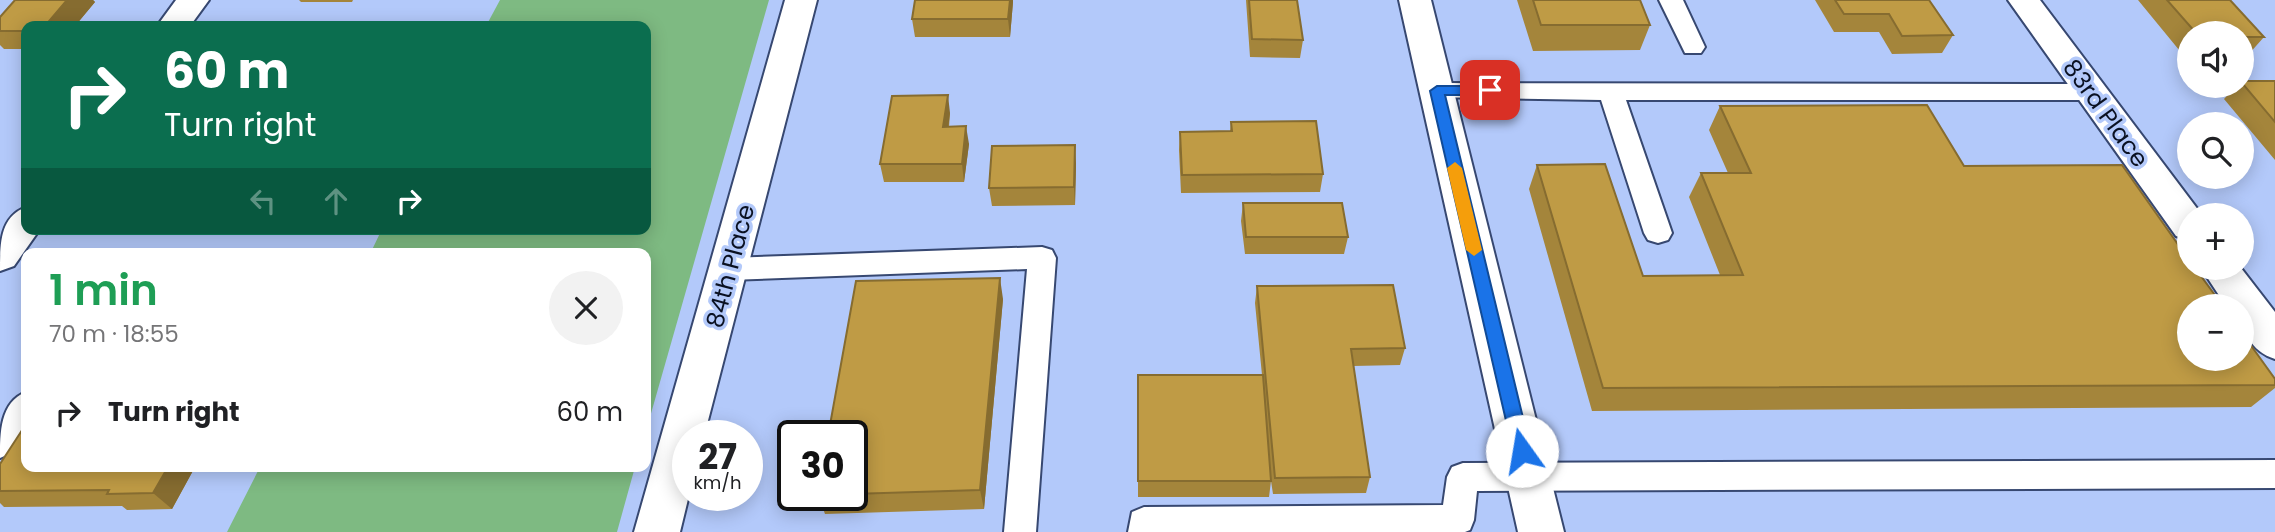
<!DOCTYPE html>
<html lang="en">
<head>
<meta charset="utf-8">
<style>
	:root { --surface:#fff; --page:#f2f2f2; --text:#202124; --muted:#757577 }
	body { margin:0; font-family:Poppins,sans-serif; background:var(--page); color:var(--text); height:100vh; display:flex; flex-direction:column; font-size:26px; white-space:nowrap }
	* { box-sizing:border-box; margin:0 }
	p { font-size:23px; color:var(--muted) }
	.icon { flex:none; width:38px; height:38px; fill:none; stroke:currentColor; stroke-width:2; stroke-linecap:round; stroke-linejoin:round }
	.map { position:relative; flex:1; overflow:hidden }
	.drawer { position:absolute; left:21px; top:248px; width:630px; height:224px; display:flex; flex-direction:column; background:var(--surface); border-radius:14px; box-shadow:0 4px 18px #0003 }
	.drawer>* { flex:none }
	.top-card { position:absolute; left:21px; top:21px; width:630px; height:214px; border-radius:14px; box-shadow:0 4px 18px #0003; background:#0b6e4f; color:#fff; overflow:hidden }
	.tools { position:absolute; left:2177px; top:21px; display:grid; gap:14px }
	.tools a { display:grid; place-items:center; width:77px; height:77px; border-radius:50%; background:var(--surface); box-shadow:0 4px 18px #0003; font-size:35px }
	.speed { position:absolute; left:672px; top:420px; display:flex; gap:14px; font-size:35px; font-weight:700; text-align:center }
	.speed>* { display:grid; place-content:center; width:91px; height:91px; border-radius:50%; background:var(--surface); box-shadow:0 4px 18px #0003; line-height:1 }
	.speed small { font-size:18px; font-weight:400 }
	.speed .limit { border:4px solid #111; border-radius:10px; background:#fff; color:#111 }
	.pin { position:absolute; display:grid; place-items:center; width:60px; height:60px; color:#fff; margin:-30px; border-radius:14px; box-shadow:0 4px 10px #0006 }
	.me { position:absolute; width:77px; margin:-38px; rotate:347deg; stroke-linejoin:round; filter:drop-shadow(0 0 5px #0008) }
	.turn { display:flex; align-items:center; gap:24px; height:147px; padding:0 28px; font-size:32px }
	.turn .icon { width:91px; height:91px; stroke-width:2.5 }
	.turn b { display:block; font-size:49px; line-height:60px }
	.lanes { display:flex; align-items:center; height:66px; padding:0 28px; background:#0003; justify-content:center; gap:35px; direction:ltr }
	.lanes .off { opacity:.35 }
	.round { display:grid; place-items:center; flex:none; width:74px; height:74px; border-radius:37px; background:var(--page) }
	.summary { display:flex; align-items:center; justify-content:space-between; height:119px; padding:0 28px }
	h1 { font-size:42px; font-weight:600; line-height:52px; color:#1e9e55 }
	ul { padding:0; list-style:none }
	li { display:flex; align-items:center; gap:21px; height:91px; padding:0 28px }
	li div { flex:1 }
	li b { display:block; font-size:26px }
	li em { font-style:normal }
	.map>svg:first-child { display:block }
</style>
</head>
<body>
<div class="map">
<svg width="2275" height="532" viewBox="0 0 2275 532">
	<rect width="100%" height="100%" fill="#b3c9fa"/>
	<path fill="#7eba82" d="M 500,0 L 769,0 L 646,431 L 646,254 L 370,254 L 382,229 L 646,229 L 646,26 L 486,26 Z
		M 260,467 L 635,467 L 617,532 L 227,532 Z"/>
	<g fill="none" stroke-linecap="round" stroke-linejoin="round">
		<g stroke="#374871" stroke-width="4">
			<path id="service" d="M 1659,0 L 1683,0 L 1705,47 L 1701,53 L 1685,53 Z
				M 1437,83 L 2091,84 L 2100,86 L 2103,92 L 2100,98 L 2091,100 L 1626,100 L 1672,233 L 1668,240 L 1658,243 L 1648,240 L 1644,233 L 1601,100 L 1428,97 L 1425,91 L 1428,85 Z
				M 1042,247 L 1052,250 L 1056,258 L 1036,532 L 1004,532 L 1027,269 L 729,280 L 719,277 L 715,269 L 719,261 L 729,258 Z
				M 26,392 C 27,418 28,448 0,458 C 0,433 0,402 26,392 Z
				M 2275,460 L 2275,488 L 1477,491 L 1474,520 L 1470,530 L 1465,532 L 1128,532 L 1132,512 L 1144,507 L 1443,505 L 1447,477 L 1452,467 L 1463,463 Z"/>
		</g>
		<g stroke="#374871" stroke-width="4">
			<path id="minor" d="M 176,0 L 209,0 L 190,26 L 157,26 Z
				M 785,0 L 817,0 L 704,436 L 688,436 L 689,495 L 680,532 L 634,532 Z
				M 1399,0 L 1431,0 L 1564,532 L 1518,532 Z
				M 2008,0 L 2040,0 L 2202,215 L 2189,215 L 2189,240 L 2176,236 Z
				M 26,207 L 26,229 L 40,229 L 14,266 L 0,271 C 0,243 0,217 26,207 Z
				M 2201,268 L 2241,268 L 2275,312 L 2275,359 C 2250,351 2242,331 2242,306 L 2226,306 Z"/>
		</g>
		<use href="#service" fill="#fff" fill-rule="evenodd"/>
		<use href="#minor" fill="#fff" fill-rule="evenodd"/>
	</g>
	<path fill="#a4853b" d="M 15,0 L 93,0 L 95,2 L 75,26 L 26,26 L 26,49 L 4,49 L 0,45 L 0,17 Z
		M 299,0 L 353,0 L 352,2 L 301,2 Z
		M 1246,0 L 1297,0 L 1303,40 L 1300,58 L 1250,57 Z
		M 1517,0 L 1640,0 L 1650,25 L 1640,50 L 1533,51 Z
		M 1815,0 L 1929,0 L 1953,35 L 1942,53 L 1892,54 L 1879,32 L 1834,32 Z
		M 2138,0 L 2230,0 L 2264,37 L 2248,55 L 2242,55 L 2242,33 L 2189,33 L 2189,56 L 2184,56 Z
		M 1013,2 L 1010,37 L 915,37 L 912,19 Z
		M 2242,81 L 2275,81 L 2275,160 L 2224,99 L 2236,86 L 2242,86 Z
		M 1720,106 L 1964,166 L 2275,379 L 2275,388 L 2251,407 L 1592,411 L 1529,189 L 1537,165 L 1643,276 L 1720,275 L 1689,197 L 1701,173 L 1728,173 L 1709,130 Z
		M 950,113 L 949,127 L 969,144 L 964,182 L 884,182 L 880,164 Z
		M 1231,122 L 1323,174 L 1320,192 L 1181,193 L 1179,150 L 1180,132 L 1230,131 Z
		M 1076,163 L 1075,205 L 992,206 L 989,188 Z
		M 1243,203 L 1348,237 L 1344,254 L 1245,254 L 1241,221 Z
		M 1257,286 L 1405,348 L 1400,365 L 1353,366 L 1370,477 L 1366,493 L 1273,494 L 1271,481 L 1269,497 L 1138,497 L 1138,375 L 1262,375 L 1255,303 Z
		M 1003,299 L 984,509 L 825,514 L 818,495 L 852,495 L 852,436 Z
		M 0,464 L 26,467 L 195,467 L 172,509 L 127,510 L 122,506 L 4,507 L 0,503 Z"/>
	<path fill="#866c30" d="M 67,0 L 93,0 L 95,2 L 75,26 L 45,26 Z
		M 1010,0 L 1013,0 L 1013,2 L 1010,37 L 1008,19 Z
		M 948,95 L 950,113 L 946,145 L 943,127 Z
		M 966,126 L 969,144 L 964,182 L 962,164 Z
		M 1075,145 L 1076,163 L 1075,205 L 1074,187 Z
		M 1000,278 L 1003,299 L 984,509 L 980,490 Z
		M 168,467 L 195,467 L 172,509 L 153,493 Z"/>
	<path fill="#bf9b45" stroke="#866c30" stroke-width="2" d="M 15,0 L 67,0 L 45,26 L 26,26 L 26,31 L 0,31 L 0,17 Z
		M 915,0 L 1010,0 L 1008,19 L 912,19 Z
		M 1249,0 L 1297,0 L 1303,40 L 1252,39 Z
		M 1533,0 L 1640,0 L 1650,25 L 1541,25 Z
		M 1835,0 L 1929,0 L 1953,35 L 1902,36 L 1889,14 L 1844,14 Z
		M 2167,0 L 2230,0 L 2264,37 L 2242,37 L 2242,33 L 2196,33 Z
		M 2242,81 L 2275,81 L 2275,122 L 2242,83 Z
		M 948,95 L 943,127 L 966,126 L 962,164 L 880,164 L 892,96 Z
		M 1927,105 L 1964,166 L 2122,165 L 2189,260 L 2189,268 L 2195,268 L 2223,306 L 2189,306 L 2189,359 L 2242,359 L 2242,333 L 2275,379 L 2275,385 L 1603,388 L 1537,165 L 1605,164 L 1643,276 L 1743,275 L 1701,173 L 1751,173 L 1720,106 Z
		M 1316,121 L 1323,174 L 1182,175 L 1180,132 L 1232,131 L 1231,122 Z
		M 1075,145 L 1074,187 L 989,188 L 992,146 Z
		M 1243,203 L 1342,203 L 1348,237 L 1246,237 Z
		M 1000,278 L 980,490 L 852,494 L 852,436 L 828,436 L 856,281 Z
		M 1393,285 L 1405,348 L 1351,349 L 1370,477 L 1275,478 L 1257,286 Z
		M 1138,375 L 1263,375 L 1271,481 L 1138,481 Z
		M 26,424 L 26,467 L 168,467 L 153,493 L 107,494 L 109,490 L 0,491 L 0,464 Z"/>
	<path fill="#1a73e8" stroke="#114b97" stroke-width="2" d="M 1437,86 L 1490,86 L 1497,90 L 1490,95 L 1445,95 L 1531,451 L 1522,459 L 1513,451 L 1430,91 Z"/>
	<path fill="#f59e0b" d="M 1455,162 L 1462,168 L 1482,250 L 1474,256 L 1466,250 L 1447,168 Z"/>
	<g text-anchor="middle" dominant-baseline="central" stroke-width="7" stroke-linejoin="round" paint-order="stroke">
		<g font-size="24" fill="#0a1122" stroke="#b3c9fa">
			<text transform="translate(2106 113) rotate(54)">83rd Place</text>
			<text transform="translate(730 266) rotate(-75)">84th Place</text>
		</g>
	</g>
</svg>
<div class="tools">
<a><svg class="icon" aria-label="sound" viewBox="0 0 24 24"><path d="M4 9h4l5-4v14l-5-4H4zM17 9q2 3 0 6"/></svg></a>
<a><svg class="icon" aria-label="search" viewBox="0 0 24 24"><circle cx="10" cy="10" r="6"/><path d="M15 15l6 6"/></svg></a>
<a>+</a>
<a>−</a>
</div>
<div class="speed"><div>27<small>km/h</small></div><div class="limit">30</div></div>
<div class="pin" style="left:1490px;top:90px;background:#d93025"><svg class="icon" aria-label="arrive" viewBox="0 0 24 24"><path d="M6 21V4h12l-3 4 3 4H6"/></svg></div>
<svg class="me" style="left:1522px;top:451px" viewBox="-20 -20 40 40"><circle r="19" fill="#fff"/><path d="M0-13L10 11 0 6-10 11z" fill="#1a73e8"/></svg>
<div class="top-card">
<div class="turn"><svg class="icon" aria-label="right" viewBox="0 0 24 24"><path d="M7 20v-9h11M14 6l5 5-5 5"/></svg><div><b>60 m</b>Turn right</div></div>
<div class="lanes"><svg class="icon off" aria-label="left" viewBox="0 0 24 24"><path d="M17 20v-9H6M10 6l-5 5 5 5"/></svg><svg class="icon off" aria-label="ahead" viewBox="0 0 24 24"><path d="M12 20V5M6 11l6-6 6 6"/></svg><svg class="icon" aria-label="right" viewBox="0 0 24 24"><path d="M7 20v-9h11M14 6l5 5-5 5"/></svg></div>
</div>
<section class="drawer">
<div class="summary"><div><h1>1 min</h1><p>70 m · 18:55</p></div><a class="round"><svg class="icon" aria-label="close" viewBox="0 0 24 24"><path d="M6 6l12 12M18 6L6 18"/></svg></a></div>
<ul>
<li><svg class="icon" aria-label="right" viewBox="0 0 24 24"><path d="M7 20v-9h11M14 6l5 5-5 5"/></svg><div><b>Turn right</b></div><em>60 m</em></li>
</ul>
</section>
</div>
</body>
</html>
